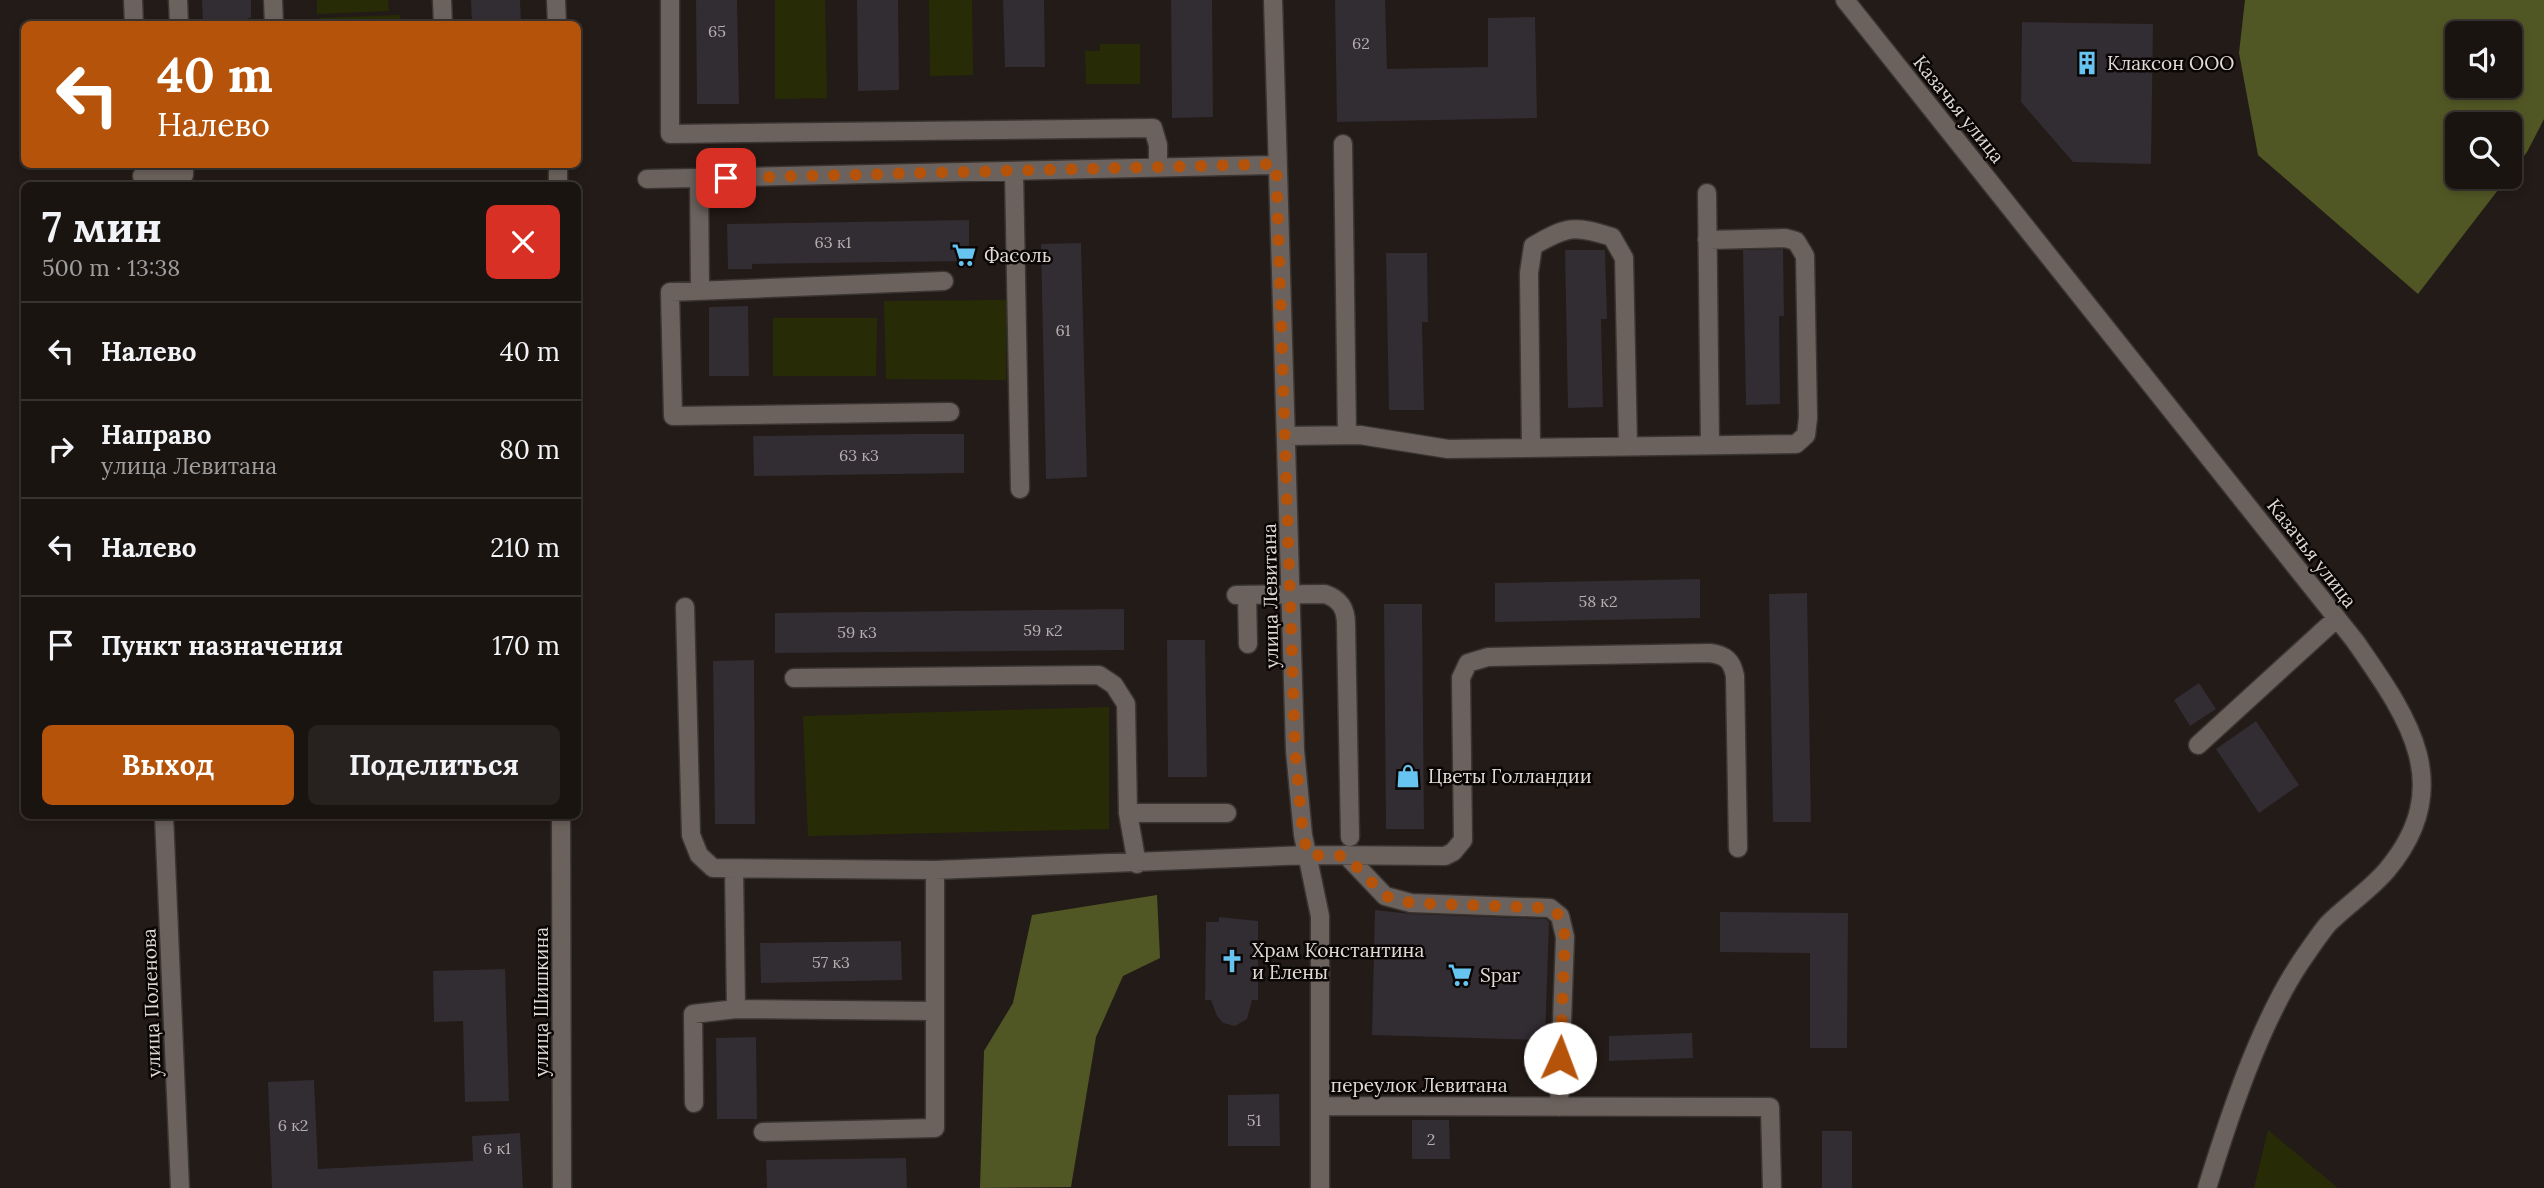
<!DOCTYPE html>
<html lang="ru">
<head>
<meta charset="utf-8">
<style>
	:root { --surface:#1a1411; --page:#27211f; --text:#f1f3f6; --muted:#9f9e9f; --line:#383331; --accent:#b45309 }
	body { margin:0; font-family:Lora,serif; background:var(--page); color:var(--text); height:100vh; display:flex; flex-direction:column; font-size:26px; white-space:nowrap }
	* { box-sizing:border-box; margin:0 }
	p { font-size:23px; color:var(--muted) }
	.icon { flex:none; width:38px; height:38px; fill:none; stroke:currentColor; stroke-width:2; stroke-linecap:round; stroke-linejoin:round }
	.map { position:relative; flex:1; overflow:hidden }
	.sheet { position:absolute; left:21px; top:182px; width:560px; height:637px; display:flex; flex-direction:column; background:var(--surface); border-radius:10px; box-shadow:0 4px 10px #0003,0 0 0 2px var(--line) }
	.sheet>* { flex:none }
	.banner { position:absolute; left:21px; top:21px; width:560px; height:147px; border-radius:10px; box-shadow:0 4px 10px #0003,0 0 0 2px var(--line); background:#b45309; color:#fff; overflow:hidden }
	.fabs { position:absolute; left:2445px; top:21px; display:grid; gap:14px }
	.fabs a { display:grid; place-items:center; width:77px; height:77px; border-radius:10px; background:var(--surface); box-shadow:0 4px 10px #0003,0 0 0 2px var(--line); font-size:35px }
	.pin { position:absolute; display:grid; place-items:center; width:60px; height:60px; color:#fff; margin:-30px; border-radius:14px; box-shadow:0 4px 10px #0006 }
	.me { position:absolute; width:77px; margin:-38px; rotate:2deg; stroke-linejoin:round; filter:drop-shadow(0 0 5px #0008) }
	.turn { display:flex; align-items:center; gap:24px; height:147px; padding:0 21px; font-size:32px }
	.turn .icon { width:91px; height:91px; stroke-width:2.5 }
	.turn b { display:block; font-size:49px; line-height:60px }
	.round { display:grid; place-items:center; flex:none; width:74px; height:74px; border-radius:10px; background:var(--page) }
	.overview { display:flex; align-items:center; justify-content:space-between; height:119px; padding:0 21px }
	h1 { font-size:42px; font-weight:800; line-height:52px }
	.action { display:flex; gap:14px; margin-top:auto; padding:14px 21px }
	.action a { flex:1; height:80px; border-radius:10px; background:var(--accent); color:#fff; font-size:28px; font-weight:800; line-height:80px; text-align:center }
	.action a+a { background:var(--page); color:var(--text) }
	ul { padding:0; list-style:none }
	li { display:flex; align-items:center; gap:21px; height:98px; padding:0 21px; border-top:2px solid var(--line) }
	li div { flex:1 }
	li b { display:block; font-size:26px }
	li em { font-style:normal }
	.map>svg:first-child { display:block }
</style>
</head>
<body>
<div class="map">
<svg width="2544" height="1188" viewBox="0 0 2544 1188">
	<rect width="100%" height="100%" fill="#231b17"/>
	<path fill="#282c06" d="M 317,0 L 388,0 L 389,11 L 317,14 Z
		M 775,0 L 825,0 L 827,98 L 775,99 Z
		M 929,0 L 972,0 L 973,75 L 930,76 Z
		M 400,15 L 401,24 L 319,24 L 319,18 Z
		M 1100,44 L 1140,44 L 1140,84 L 1086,84 L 1085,51 L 1100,51 Z
		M 1007,300 L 1006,380 L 886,379 L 884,301 Z
		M 773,318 L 877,318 L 876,376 L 773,376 Z
		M 1109,707 L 1109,829 L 808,836 L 803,716 Z
		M 2268,1130 L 2338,1188 L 2254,1188 Z"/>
	<path fill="#515724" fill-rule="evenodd" d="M 2245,0 L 2544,0 L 2544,119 L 2527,152 L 2510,175 L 2510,124 L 2457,124 L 2457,177 L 2508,177 L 2418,294 L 2258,155 L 2239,53 ZM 2457,33 L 2510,33 L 2510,86 L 2457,86 Z
		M 1157,895 L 1160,958 L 1123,976 L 1096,1037 L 1071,1187 L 980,1188 L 984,1051 L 1013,1003 L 1032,915 Z"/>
	<path fill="#322c33" d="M 202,0 L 251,0 L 251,18 L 248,18 L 248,24 L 203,24 Z
		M 471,0 L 520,0 L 521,24 L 472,24 Z
		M 696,0 L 737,0 L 739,104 L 697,104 Z
		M 857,0 L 898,0 L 899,90 L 858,91 Z
		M 1003,0 L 1044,0 L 1045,67 L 1005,67 Z
		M 1171,0 L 1212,0 L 1213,117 L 1172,118 Z
		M 1335,0 L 1385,0 L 1387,69 L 1488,67 L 1488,18 L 1535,17 L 1537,118 L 1337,122 Z
		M 2022,22 L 2153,24 L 2151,164 L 2073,162 L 2021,102 Z
		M 969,220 L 969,261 L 752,264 L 752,269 L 728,269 L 727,224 Z
		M 1081,243 L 1087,477 L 1046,479 L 1041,244 Z
		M 1783,249 L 1784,316 L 1779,316 L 1780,404 L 1746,405 L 1743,250 Z
		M 1565,250 L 1605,250 L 1607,319 L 1601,319 L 1603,407 L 1568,408 Z
		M 1386,253 L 1427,253 L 1428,322 L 1422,322 L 1424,410 L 1389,410 Z
		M 748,306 L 749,376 L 709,376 L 709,307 Z
		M 911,434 L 964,434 L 964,473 L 754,476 L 753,436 Z
		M 1700,579 L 1700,618 L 1495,622 L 1495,583 Z
		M 1807,593 L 1811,822 L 1773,822 L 1769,594 Z
		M 1384,604 L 1422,604 L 1424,829 L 1386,829 Z
		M 1124,609 L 1124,650 L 775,653 L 775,613 Z
		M 1167,640 L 1205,640 L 1207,777 L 1168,777 Z
		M 754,660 L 755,824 L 715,824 L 713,661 Z
		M 2199,683 L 2216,709 L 2190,726 L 2174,700 Z
		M 2256,721 L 2299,785 L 2259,813 L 2216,749 Z
		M 1375,910 L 1411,914 L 1546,919 L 1549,922 L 1545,1040 L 1372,1035 Z
		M 1720,912 L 1848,913 L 1847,1048 L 1810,1048 L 1810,953 L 1720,952 Z
		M 1219,917 L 1258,921 L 1258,1000 L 1252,1000 L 1247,1019 L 1235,1026 L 1223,1023 L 1217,1016 L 1211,1000 L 1205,1000 L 1206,922 L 1219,922 Z
		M 901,941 L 902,980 L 761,983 L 760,943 Z
		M 505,969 L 509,1101 L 465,1102 L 463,1021 L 434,1022 L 433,971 Z
		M 1692,1033 L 1693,1058 L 1609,1061 L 1609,1036 Z
		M 756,1037 L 757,1119 L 717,1119 L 716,1038 Z
		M 314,1080 L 318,1169 L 473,1161 L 472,1136 L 520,1133 L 523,1188 L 272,1188 L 268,1082 Z
		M 1279,1094 L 1280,1146 L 1228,1146 L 1228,1095 Z
		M 1412,1120 L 1449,1120 L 1450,1159 L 1412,1159 Z
		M 1822,1131 L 1852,1131 L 1852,1188 L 1822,1188 Z
		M 906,1158 L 907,1188 L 767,1188 L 766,1160 Z"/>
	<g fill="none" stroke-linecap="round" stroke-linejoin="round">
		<g stroke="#3b3532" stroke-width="21">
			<path id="minor" d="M 133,0 L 134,24
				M 178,0 L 179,24
				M 273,0 L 274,24
				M 442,0 L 443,24
				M 556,0 L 557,24
				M 670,0 L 670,134 L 1153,128 L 1158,145 L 1158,165
				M 1273,0 L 1295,750 L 1303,835 L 1320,916 L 1320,1188
				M 1845,0 L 2355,641 C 2407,716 2458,785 2387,870 C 2370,890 2347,905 2328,924 C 2318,936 2309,950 2300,963 C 2259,1025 2229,1117 2207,1188
				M 1343,144 L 1347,435
				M 558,164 L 558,186
				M 1014,172 L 1020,489
				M 142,176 L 184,175 L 184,164
				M 699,178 L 700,291
				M 647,179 L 1276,165
				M 1707,193 L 1710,445
				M 944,281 L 670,292 L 673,416 L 950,412
				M 1286,436 L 1360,435 L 1448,449 L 1796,444 L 1806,435 L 1808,418 L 1805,256 L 1796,241 L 1785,238 L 1707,240
				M 1531,448 L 1529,273 L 1533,246 C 1567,226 1574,225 1612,237 L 1624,258 L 1628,446
				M 1236,595 L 1325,594 C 1340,599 1346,609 1346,624 L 1350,837
				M 1247,595 L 1248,644
				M 685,607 L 691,835 L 699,855 L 713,868 L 935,870 L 1308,855 L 1445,856 L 1453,852 L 1463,840 L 1461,678 L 1468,663 L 1488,657 L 1710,653 C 1726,655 1732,661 1735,676 L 1738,848
				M 794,678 L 1099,675 L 1114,685 L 1126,704 L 1128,813 L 1137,864
				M 2198,745 L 2337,618
				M 1128,813 L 1227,813
				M 164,816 L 180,1188
				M 561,816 L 562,1188
				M 1346,855 L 1385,896 L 1411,903 L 1550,908 L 1560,916 L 1565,937 L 1559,1107
				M 736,1009 L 934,1011
				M 694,1103 L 693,1014 L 736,1009 L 734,869
				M 1321,1106 L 1770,1107 L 1772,1188
				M 763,1132 L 935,1128 L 935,870"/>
		</g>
		<use href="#minor" stroke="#6c625d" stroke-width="18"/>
	</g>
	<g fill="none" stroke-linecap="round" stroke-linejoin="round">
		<path stroke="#b45309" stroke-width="12" stroke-dasharray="0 21.6" d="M 726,178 L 1276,164 L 1295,750 L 1303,835 L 1308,855 L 1346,856 L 1385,896 L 1411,903 L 1550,908 L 1560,916 L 1565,937 L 1560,1058"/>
	</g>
	<defs>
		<g id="building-bare" transform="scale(1.89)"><path d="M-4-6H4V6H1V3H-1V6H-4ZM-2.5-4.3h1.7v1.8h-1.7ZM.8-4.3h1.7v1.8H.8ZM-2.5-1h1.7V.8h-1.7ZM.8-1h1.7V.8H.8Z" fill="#67c4f0" stroke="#0a0605" stroke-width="2.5" paint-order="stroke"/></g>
		<g id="supermarket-bare" transform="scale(1.89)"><path d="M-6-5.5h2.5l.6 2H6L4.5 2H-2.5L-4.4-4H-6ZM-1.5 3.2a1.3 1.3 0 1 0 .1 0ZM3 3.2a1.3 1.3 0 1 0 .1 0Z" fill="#67c4f0" stroke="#0a0605" stroke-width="2.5" paint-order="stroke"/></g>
		<g id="shop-bare" transform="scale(1.89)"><path d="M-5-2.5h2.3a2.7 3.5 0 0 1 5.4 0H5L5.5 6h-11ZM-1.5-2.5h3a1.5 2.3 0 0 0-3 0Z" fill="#67c4f0" stroke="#0a0605" stroke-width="2.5" paint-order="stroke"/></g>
		<g id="church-bare" transform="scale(1.89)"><path d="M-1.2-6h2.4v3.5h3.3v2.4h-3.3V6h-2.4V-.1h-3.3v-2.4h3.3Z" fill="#67c4f0" stroke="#0a0605" stroke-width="2.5" paint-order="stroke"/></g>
	</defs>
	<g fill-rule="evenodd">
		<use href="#building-bare" x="2087" y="63"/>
		<use href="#supermarket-bare" x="964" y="255"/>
		<use href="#shop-bare" x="1408" y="776"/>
		<use href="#church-bare" x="1232" y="961"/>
		<use href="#supermarket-bare" x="1460" y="975"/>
	</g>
	<g text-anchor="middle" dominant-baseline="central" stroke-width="5" stroke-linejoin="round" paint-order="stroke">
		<g font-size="16" fill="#b4aeae">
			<text x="717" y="31">65</text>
			<text x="1361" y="43">62</text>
			<text x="833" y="242">63 к1</text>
			<text x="1063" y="330">61</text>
			<text x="859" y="455">63 к3</text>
			<text x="1598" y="601">58 к2</text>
			<text x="1043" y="630">59 к2</text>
			<text x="857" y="632">59 к3</text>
			<text x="831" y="962">57 к3</text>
			<text x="1254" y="1120">51</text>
			<text x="293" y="1125">6 к2</text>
			<text x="1431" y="1139">2</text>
			<text x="497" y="1148">6 к1</text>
		</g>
		<g font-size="19" fill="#e0dad7" stroke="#0a0605" text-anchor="start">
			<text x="2107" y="63">Клаксон ООО</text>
			<text x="984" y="255">Фасоль</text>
			<text x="1428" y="776">Цветы Голландии</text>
			<text x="1252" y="950">Храм Константина<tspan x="1252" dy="22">и Елены</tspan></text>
			<text x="1480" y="975">Spar</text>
		</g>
		<g font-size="19" fill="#e0dad7" stroke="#0a0605">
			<text transform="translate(1959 109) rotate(51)">Казачья улица</text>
			<text transform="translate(2312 553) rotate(52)">Казачья улица</text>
			<text transform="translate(1270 596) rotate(-91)">улица Левитана</text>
			<text transform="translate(541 1002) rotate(-90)">улица Шишкина</text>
			<text transform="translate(151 1003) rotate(-92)">улица Поленова</text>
			<text x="1419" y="1085">переулок Левитана</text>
		</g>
	</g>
</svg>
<div class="fabs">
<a><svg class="icon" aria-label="sound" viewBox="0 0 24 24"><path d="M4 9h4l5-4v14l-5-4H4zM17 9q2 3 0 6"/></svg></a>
<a><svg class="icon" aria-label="search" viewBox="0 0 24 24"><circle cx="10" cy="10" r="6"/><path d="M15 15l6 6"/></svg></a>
</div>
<div class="pin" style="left:726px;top:178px;background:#d93025"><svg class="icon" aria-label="arrive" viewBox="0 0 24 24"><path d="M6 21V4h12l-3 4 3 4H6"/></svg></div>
<svg class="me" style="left:1560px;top:1058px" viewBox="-20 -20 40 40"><circle r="19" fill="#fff"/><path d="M0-13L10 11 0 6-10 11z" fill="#b45309"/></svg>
<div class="banner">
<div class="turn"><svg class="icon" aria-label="left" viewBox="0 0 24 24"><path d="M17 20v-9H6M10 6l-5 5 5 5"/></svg><div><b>40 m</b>Налево</div></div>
</div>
<section class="sheet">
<div class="overview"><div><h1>7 мин</h1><p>500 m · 13:38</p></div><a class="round" style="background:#d93025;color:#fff"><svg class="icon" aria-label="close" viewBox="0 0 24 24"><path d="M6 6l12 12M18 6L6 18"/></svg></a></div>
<ul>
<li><svg class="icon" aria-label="left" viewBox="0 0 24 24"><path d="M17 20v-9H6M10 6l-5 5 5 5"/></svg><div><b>Налево</b></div><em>40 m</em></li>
<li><svg class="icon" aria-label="right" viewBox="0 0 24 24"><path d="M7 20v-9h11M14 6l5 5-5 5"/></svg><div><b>Направо</b><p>улица Левитана</p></div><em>80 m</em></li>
<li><svg class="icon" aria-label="left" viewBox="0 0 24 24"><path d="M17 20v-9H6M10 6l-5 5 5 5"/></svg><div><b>Налево</b></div><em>210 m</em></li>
<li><svg class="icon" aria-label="arrive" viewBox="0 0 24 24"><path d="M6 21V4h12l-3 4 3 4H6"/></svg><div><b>Пункт назначения</b></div><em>170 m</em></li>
</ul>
<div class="action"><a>Выход</a><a>Поделиться</a></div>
</section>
</div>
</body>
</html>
